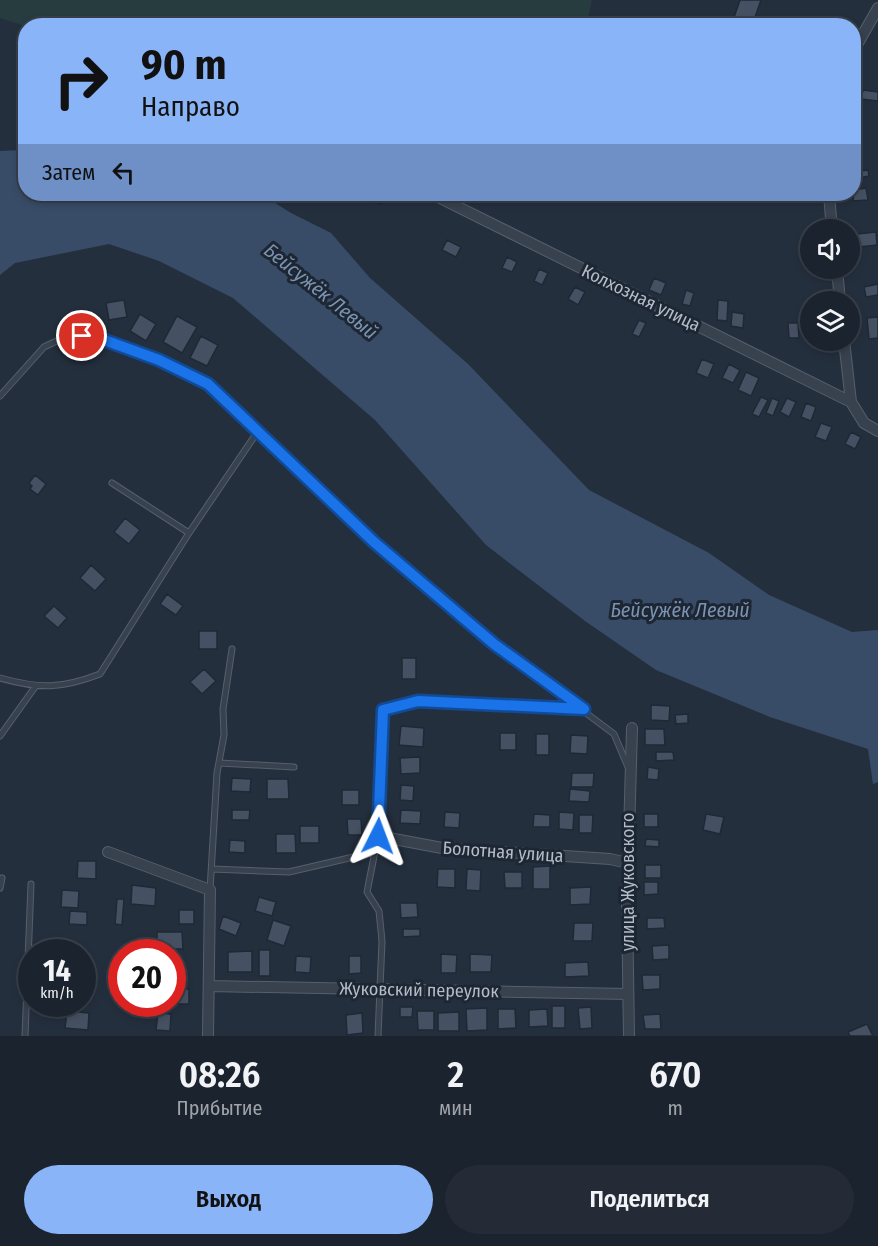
<!DOCTYPE html>
<html lang="ru">
<head>
<meta charset="utf-8">
<style>
	:root { --surface:#1b232e; --page:#242b36; --text:#f1f3f6; --muted:#a0a4aa; --line:#39404a; --accent:#8ab4f8 }
	body { margin:0; font-family:"Fira Sans Condensed",sans-serif; background:var(--page); color:var(--text); height:100vh; display:flex; flex-direction:column; font-size:22px; white-space:nowrap }
	* { box-sizing:border-box; margin:0 }
	p { font-size:20px; color:var(--muted) }
	.icon { flex:none; width:33px; height:33px; fill:none; stroke:currentColor; stroke-width:2; stroke-linecap:round; stroke-linejoin:round }
	.map { position:relative; height:1036px; overflow:hidden }
	.side { display:flex; flex-direction:column; background:var(--surface); flex:1 }
	.side>* { flex:none }
	.hud { position:absolute; left:18px; top:18px; width:843px; height:183px; border-radius:24px; box-shadow:0 3px 9px #0003,0 0 0 2px var(--line); background:#8ab4f8; color:#111; overflow:hidden }
	.fabs { position:absolute; left:800px; top:219px; display:grid; gap:12px }
	.fabs a { display:grid; place-items:center; width:60px; height:60px; border-radius:50%; background:var(--surface); box-shadow:0 3px 9px #0003,0 0 0 2px var(--line); font-size:30px }
	.speed { position:absolute; left:18px; top:939px; display:flex; gap:12px; font-size:30px; font-weight:700; text-align:center }
	.speed>* { display:grid; place-content:center; width:78px; height:78px; border-radius:50%; background:var(--surface); box-shadow:0 3px 9px #0003,0 0 0 2px var(--line); line-height:1 }
	.speed small { font-size:15px; font-weight:400 }
	.speed .limit { border:9px solid #d22; background:#fff; color:#111 }
	.pin { position:absolute; display:grid; place-items:center; width:51px; height:51px; color:#fff; margin:-26px; border:3px solid #fff; border-radius:50%; box-shadow:0 2px 6px #0007 }
	.me { position:absolute; width:66px; margin:-33px; rotate:3deg; stroke-linejoin:round; filter:drop-shadow(0 0 4px #0008) }
	.turn { display:flex; align-items:center; gap:21px; height:126px; padding:0 24px; font-size:27px }
	.turn .icon { width:78px; height:78px; stroke-width:2.5 }
	.turn b { display:block; font-size:42px; line-height:51px }
	.then { display:flex; align-items:center; height:57px; padding:0 24px; background:#0003; gap:12px; font-size:22px }
	.eta { display:flex; justify-content:space-evenly; align-items:center; height:102px; text-align:center }
	.eta b { font-size:36px; font-weight:600; line-height:42px }
	.cta { display:flex; gap:12px; margin-top:auto; padding:12px 24px }
	.cta a { flex:1; height:69px; border-radius:36px; background:var(--accent); color:#111; font-size:24px; font-weight:600; line-height:69px; text-align:center }
	.cta a+a { background:var(--page); color:var(--text) }
	.map>svg:first-child { display:block }
</style>
</head>
<body>
<div class="map">
<svg width="878" height="1036" viewBox="0 0 878 1036">
	<rect width="100%" height="100%" fill="#242f3e"/>
	<path fill="#263c3f" d="M 0,0 L 592,0 L 586,26 L 25,26 L 0,18 Z"/>
	<path fill="#394c67" d="M 25,150 L 26,194 L 261,194 L 291,213 L 331,233 L 370,278 L 468,364 L 589,490 L 709,553 L 769,595 L 852,632 L 878,630 L 878,782 L 873,784 L 868,749 L 770,717 L 656,670 L 585,621 L 486,545 L 375,420 L 233,298 L 159,261 L 109,244 L 15,263 L 0,275 L 0,151 Z"/>
	<path fill="#455162" stroke="#1f2835" stroke-width="1.5" d="M 740,0 L 761,0 L 752,26 L 731,26 Z
		M 863,90 L 878,92 L 878,101 L 861,99 Z
		M 868,170 L 869,176 L 854,179 L 854,172 Z
		M 866,188 L 868,200 L 853,201 L 854,190 Z
		M 364,194 L 385,194 L 381,204 L 362,198 Z
		M 617,194 L 644,194 L 642,201 Z
		M 876,232 L 877,245 L 859,247 L 857,234 Z
		M 447,240 L 461,247 L 456,257 L 442,250 Z
		M 507,257 L 517,262 L 512,272 L 502,268 Z
		M 539,269 L 548,273 L 542,285 L 534,281 Z
		M 654,278 L 666,283 L 661,295 L 649,290 Z
		M 878,284 L 878,295 L 866,297 L 864,287 Z
		M 575,287 L 585,292 L 578,305 L 568,299 Z
		M 686,290 L 694,293 L 690,306 L 682,304 Z
		M 124,300 L 127,317 L 109,320 L 106,303 Z
		M 718,300 L 728,301 L 727,321 L 717,320 Z
		M 732,312 L 744,314 L 743,328 L 731,326 Z
		M 140,314 L 156,324 L 146,341 L 130,331 Z
		M 177,316 L 197,327 L 182,353 L 163,342 Z
		M 878,317 L 878,338 L 869,339 L 867,318 Z
		M 639,320 L 646,323 L 639,337 L 632,334 Z
		M 788,323 L 798,323 L 799,338 L 789,338 Z
		M 201,336 L 218,345 L 207,366 L 190,358 Z
		M 702,359 L 714,364 L 708,378 L 696,373 Z
		M 729,364 L 740,370 L 733,383 L 722,378 Z
		M 746,372 L 759,378 L 751,396 L 738,390 Z
		M 761,397 L 768,400 L 759,417 L 752,414 Z
		M 772,398 L 779,401 L 773,416 L 766,413 Z
		M 787,398 L 796,402 L 789,417 L 780,412 Z
		M 806,403 L 816,407 L 811,421 L 801,417 Z
		M 821,423 L 832,427 L 826,441 L 815,437 Z
		M 851,432 L 861,437 L 855,449 L 845,444 Z
		M 35,475 L 46,484 L 38,495 L 30,489 L 32,486 L 29,483 Z
		M 125,518 L 140,530 L 129,544 L 114,532 Z
		M 91,565 L 106,579 L 95,591 L 80,578 Z
		M 167,594 L 183,606 L 176,615 L 160,604 Z
		M 54,606 L 67,618 L 58,628 L 44,616 Z
		M 199,631 L 217,631 L 217,649 L 199,649 Z
		M 402,658 L 416,658 L 416,679 L 402,679 Z
		M 204,669 L 216,681 L 202,694 L 190,682 Z
		M 651,705 L 670,706 L 669,721 L 651,720 Z
		M 688,714 L 688,723 L 676,724 L 675,715 Z
		M 401,726 L 424,728 L 423,747 L 399,745 Z
		M 645,729 L 664,729 L 665,745 L 645,745 Z
		M 500,733 L 516,733 L 516,750 L 500,750 Z
		M 536,734 L 549,734 L 549,755 L 536,755 Z
		M 571,735 L 588,736 L 587,754 L 570,753 Z
		M 656,752 L 673,752 L 674,760 L 656,761 Z
		M 420,757 L 420,773 L 401,774 L 400,758 Z
		M 648,767 L 659,769 L 658,780 L 647,779 Z
		M 572,773 L 594,773 L 593,787 L 571,787 Z
		M 232,778 L 251,779 L 250,792 L 231,791 Z
		M 267,779 L 288,779 L 289,799 L 267,799 Z
		M 401,785 L 414,786 L 413,801 L 400,800 Z
		M 570,789 L 590,791 L 589,802 L 569,801 Z
		M 342,790 L 359,790 L 359,805 L 342,805 Z
		M 232,810 L 250,810 L 249,820 L 232,820 Z
		M 401,810 L 421,811 L 420,824 L 400,823 Z
		M 445,812 L 460,813 L 459,828 L 444,827 Z
		M 559,812 L 574,813 L 573,830 L 559,829 Z
		M 534,814 L 550,815 L 550,827 L 533,827 Z
		M 644,814 L 658,814 L 658,827 L 644,827 Z
		M 706,814 L 724,817 L 720,834 L 703,830 Z
		M 579,815 L 593,815 L 592,833 L 579,833 Z
		M 347,819 L 361,819 L 362,835 L 348,835 Z
		M 300,826 L 319,826 L 319,843 L 300,843 Z
		M 276,834 L 295,834 L 296,853 L 276,853 Z
		M 646,839 L 659,840 L 659,847 L 645,846 Z
		M 230,840 L 245,841 L 245,853 L 229,852 Z
		M 78,861 L 96,861 L 96,879 L 77,878 Z
		M 645,865 L 661,865 L 661,878 L 645,878 Z
		M 550,866 L 550,889 L 533,889 L 533,867 Z
		M 438,869 L 455,869 L 455,888 L 437,887 Z
		M 467,869 L 481,870 L 480,891 L 466,890 Z
		M 504,872 L 522,872 L 522,888 L 505,888 Z
		M 644,882 L 658,882 L 658,894 L 644,895 Z
		M 132,885 L 156,888 L 155,906 L 131,904 Z
		M 591,887 L 590,904 L 570,905 L 570,888 Z
		M 62,890 L 79,891 L 78,908 L 61,907 Z
		M 259,897 L 276,902 L 272,916 L 255,911 Z
		M 117,899 L 124,899 L 122,925 L 115,924 Z
		M 400,903 L 417,903 L 418,917 L 401,918 Z
		M 179,910 L 194,910 L 194,924 L 179,924 Z
		M 70,911 L 87,912 L 87,925 L 69,924 Z
		M 223,916 L 241,923 L 236,936 L 219,929 Z
		M 647,918 L 664,918 L 665,928 L 647,929 Z
		M 273,920 L 291,926 L 284,946 L 267,940 Z
		M 574,923 L 593,923 L 592,941 L 573,941 Z
		M 403,929 L 420,929 L 420,936 L 403,937 Z
		M 157,932 L 182,932 L 183,949 L 157,949 Z
		M 669,945 L 669,959 L 653,960 L 652,946 Z
		M 259,950 L 270,950 L 270,976 L 259,976 Z
		M 252,951 L 252,972 L 228,972 L 228,952 Z
		M 441,954 L 457,955 L 456,973 L 441,973 Z
		M 470,954 L 492,955 L 491,972 L 470,972 Z
		M 296,956 L 311,957 L 310,973 L 295,972 Z
		M 349,956 L 361,956 L 361,973 L 349,974 Z
		M 588,962 L 589,976 L 565,977 L 565,963 Z
		M 642,975 L 660,975 L 660,989 L 643,990 Z
		M 175,989 L 189,989 L 189,1004 L 176,1004 Z
		M 552,1006 L 565,1006 L 565,1028 L 552,1028 Z
		M 400,1007 L 413,1007 L 412,1017 L 400,1017 Z
		M 591,1007 L 592,1028 L 580,1029 L 578,1008 Z
		M 487,1008 L 487,1030 L 467,1031 L 466,1009 Z
		M 498,1009 L 515,1009 L 516,1028 L 498,1029 Z
		M 547,1009 L 548,1026 L 529,1027 L 529,1010 Z
		M 67,1011 L 89,1013 L 88,1030 L 65,1028 Z
		M 417,1011 L 434,1011 L 434,1030 L 418,1030 Z
		M 459,1012 L 459,1031 L 438,1031 L 438,1013 Z
		M 158,1013 L 171,1014 L 170,1031 L 156,1030 Z
		M 362,1013 L 363,1033 L 347,1035 L 346,1015 Z
		M 660,1014 L 661,1029 L 645,1029 L 643,1015 Z
		M 867,1024 L 873,1036 L 850,1036 L 848,1032 Z"/>
	<g fill="none" stroke-linecap="round" stroke-linejoin="round">
		<g stroke="#565f6c" stroke-width="7">
			<path id="service" d="M 0,396 L 44,347 L 67,336 L 96,337 L 159,360 L 208,384 L 374,542 L 494,644 L 614,734 L 628,767
				M 112,483 L 189,533
				M 0,678 C 40,689 61,689 100,674 L 189,533 L 258,431
				M 0,736 L 35,687
				M 219,763 L 294,767
				M 212,869 L 289,872 L 375,852
				M 0,888 L 2,878
				M 210,890 L 217,773 L 224,735 L 223,709 L 232,649
				M 25,1036 L 31,884
				M 378,1036 L 382,941 L 379,911 L 367,892 L 379,831 L 383,710 L 418,701 L 582,709"/>
		</g>
		<g stroke="#565f6c" stroke-width="12">
			<path id="minor" d="M 854,50 L 878,8
				M 432,194 L 851,402 L 864,423 L 878,431
				M 829,194 L 832,230
				M 837,268 L 840,302
				M 844,340 L 851,402
				M 378,836 L 442,848 L 610,859 L 628,863
				M 108,852 L 210,890 L 208,1036
				M 209,986 L 628,994
				M 629,1036 L 627,905 L 632,728"/>
		</g>
		<use href="#service" stroke="#38414e" stroke-width="5"/>
		<use href="#minor" stroke="#38414e" stroke-width="10"/>
	</g>
	<g fill="none" stroke-linecap="round" stroke-linejoin="round">
		<g stroke="#114b97" stroke-width="15">
			<path id="route" d="M 82,336 L 96,337 L 159,360 L 208,384 L 374,542 L 494,644 L 584,709 L 418,701 L 383,710 L 378,836"/>
		</g>
		<use href="#route" stroke="#1a73e8" stroke-width="10"/>
	</g>
	<g text-anchor="middle" dominant-baseline="central" stroke-width="6" stroke-linejoin="round" paint-order="stroke">
		<g font-size="18" fill="#b4bcc9" stroke="#1d2633">
			<text transform="translate(641 298) rotate(26)">Колхозная улица</text>
			<text transform="translate(503 852) rotate(4)">Болотная улица</text>
			<text transform="translate(628 882) rotate(-90)">улица Жуковского</text>
			<text transform="translate(419 990) rotate(1)">Жуковский переулок</text>
		</g>
		<g font-size="20" font-style="italic" fill="#7c92b1" stroke="#1d2633">
			<text transform="translate(321 291) rotate(39)">Бейсужёк Левый</text>
			<text x="680" y="610">Бейсужёк Левый</text>
		</g>
	</g>
</svg>
<div class="fabs">
<a><svg class="icon" aria-label="sound" viewBox="0 0 24 24"><path d="M4 9h4l5-4v14l-5-4H4zM17 9q2 3 0 6"/></svg></a>
<a><svg class="icon" aria-label="layers" viewBox="0 0 24 24"><path d="M12 4l9 5-9 5-9-5zM3 14l9 5 9-5"/></svg></a>
</div>
<div class="speed"><div>14<small>km/h</small></div><div class="limit">20</div></div>
<div class="pin" style="left:82px;top:336px;background:#d93025"><svg class="icon" aria-label="arrive" viewBox="0 0 24 24"><path d="M6 21V4h12l-3 4 3 4H6"/></svg></div>
<svg class="me" style="left:378px;top:836px" viewBox="-20 -20 40 40"><path d="M0-17L14 15 0 8-14 15z" fill="#1a73e8" stroke="#fff" stroke-width="4"/></svg>
<div class="hud">
<div class="turn"><svg class="icon" aria-label="right" viewBox="0 0 24 24"><path d="M7 20v-9h11M14 6l5 5-5 5"/></svg><div><b>90 m</b>Направо</div></div>
<div class="then">Затем<svg class="icon" aria-label="left" viewBox="0 0 24 24"><path d="M17 20v-9H6M10 6l-5 5 5 5"/></svg></div>
</div>
</div>
<section class="side">
<div class="eta">
<div><b>08:26</b><p>Прибытие</p></div>
<div><b>2</b><p>мин</p></div>
<div><b>670</b><p>m</p></div>
</div>
<div class="cta"><a>Выход</a><a>Поделиться</a></div>
</section>
</body>
</html>
